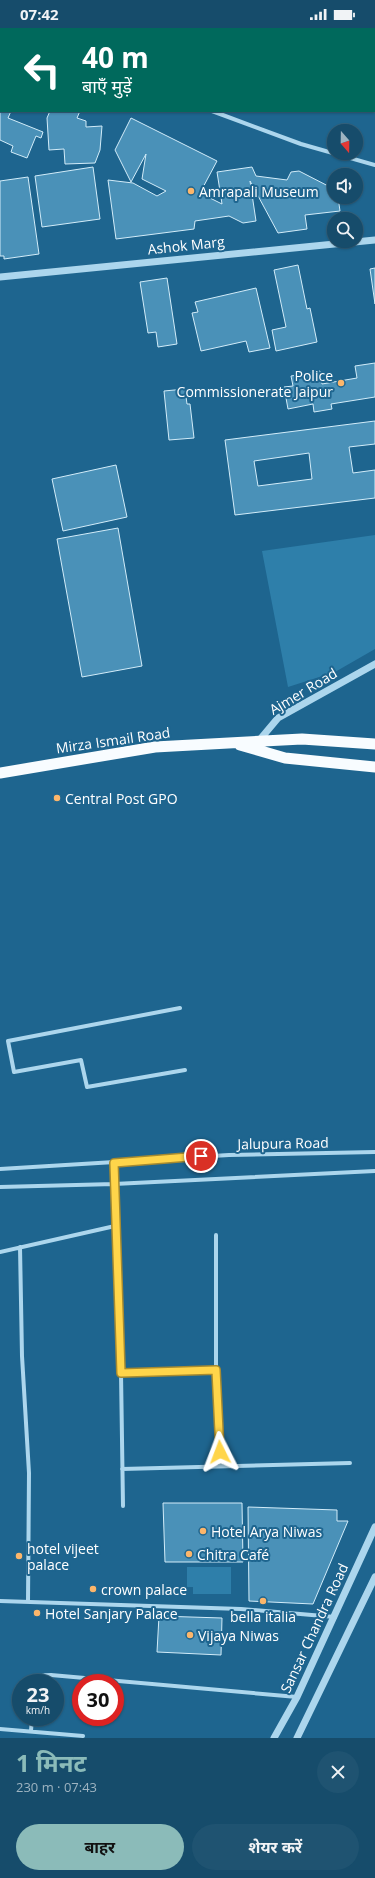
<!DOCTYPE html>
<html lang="hi">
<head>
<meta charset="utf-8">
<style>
	:root { --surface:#164c6b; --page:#1f5371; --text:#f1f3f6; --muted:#9eb4c1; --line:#35637e; --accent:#8bbbb9 }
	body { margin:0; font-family:"Open Sans","Noto Sans Devanagari",sans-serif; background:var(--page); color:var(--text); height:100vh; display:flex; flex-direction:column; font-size:15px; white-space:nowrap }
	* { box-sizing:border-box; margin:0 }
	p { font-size:13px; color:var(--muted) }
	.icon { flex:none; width:22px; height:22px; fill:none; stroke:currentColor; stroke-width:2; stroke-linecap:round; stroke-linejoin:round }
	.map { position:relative; height:1710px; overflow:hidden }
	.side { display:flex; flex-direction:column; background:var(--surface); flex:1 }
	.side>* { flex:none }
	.hud { position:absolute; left:0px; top:0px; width:375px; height:84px; box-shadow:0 1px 3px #0004,0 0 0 1px var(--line); background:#00695c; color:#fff; overflow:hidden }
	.needle { width:26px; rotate:160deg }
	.buttons { position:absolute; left:327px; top:96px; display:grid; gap:8px }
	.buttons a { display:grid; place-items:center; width:36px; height:36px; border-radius:50%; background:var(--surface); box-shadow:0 1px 3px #0004,0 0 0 1px var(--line); font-size:20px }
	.speed { position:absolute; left:12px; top:1646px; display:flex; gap:8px; font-size:20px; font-weight:700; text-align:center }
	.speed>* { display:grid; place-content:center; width:52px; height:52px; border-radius:50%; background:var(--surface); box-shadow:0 1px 3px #0004,0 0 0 1px var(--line); line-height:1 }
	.speed small { font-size:10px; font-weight:400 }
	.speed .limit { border:6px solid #d22; background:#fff; color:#111 }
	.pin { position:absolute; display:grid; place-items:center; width:34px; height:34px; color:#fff; margin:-17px; border:2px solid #fff; border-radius:50%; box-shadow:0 1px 4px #0007 }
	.me { position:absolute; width:44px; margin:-22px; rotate:357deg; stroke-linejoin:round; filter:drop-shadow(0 0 3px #0008) }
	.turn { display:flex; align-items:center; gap:14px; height:84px; padding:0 16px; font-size:18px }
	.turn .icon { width:52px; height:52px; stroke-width:2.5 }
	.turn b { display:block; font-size:28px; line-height:34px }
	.round { display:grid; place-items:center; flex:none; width:42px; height:42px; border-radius:21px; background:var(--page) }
	.overview { display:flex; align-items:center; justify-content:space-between; height:68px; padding:0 16px }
	h1 { font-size:24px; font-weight:700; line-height:30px; color:var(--accent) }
	.button { display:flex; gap:8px; margin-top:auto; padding:8px 16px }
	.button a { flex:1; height:46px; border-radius:24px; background:var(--accent); color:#111; font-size:16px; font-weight:700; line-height:46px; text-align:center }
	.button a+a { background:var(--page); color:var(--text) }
	.status { display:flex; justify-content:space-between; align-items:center; height:28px; padding:0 20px; background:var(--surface); direction:ltr }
	.status svg { height:11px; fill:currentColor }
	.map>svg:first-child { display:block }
</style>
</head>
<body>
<div class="status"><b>07:42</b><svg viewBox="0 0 49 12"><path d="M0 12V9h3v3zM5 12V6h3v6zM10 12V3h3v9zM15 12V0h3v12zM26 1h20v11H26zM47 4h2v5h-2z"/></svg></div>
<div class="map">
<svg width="375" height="1710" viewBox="0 0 375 1710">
	<rect width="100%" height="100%" fill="#1e658f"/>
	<path fill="#2e7faa" d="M 375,507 L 375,621 L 335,644 L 288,659 L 262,523 Z
		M 187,1539 L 231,1539 L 231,1566 L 193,1566 L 193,1559 L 187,1559 Z"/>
	<path fill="#4a91b8" stroke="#d2ecf9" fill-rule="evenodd" d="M 256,0 L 357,0 L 256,1 Z
		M 374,32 L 375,32 L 375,69 L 374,68 Z
		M 0,46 L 1,83 L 11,83 L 8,90 L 43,104 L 41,110 L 36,108 L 27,130 L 11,124 L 13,118 L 0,112 Z
		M 50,83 L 80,83 L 77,90 L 86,93 L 86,99 L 102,98 L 100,122 L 95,135 L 65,136 L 64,121 L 49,122 L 47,90 Z
		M 131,90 L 217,133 L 200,165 L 222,176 L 217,144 L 252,139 L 256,148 L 287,152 L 291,144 L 299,143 L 334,161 L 334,169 L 338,169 L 340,183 L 305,187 L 307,201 L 278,205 L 250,153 L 256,193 L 243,195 L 229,188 L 195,193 L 194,201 L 116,211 L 108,152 L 133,155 L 157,168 L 166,163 L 142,151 L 146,126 L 131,154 L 115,122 Z
		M 93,139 L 100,191 L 42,199 L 35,148 Z
		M 28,149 L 39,226 L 4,231 L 4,228 L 0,228 L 0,153 Z
		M 298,237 L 307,281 L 310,280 L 317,314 L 276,323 L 272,302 L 286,299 L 274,242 Z
		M 375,240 L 375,276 L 370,241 Z
		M 167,250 L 177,316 L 158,319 L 156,304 L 148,305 L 140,254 Z
		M 256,260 L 270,320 L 249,324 L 246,313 L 201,323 L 192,285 L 198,284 L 195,274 Z
		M 375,335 L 375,369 L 331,376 L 332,381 L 314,384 L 313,376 L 288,381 L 284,359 L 293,358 L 291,348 L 320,343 L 322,356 L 357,350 L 355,338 Z
		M 185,361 L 187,376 L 190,376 L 194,410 L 169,412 L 164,363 Z
		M 375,393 L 375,416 L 349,419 L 353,445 L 375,442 L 375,470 L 235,487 L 225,412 ZM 309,425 L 312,451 L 258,458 L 254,433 Z
		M 116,437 L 127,489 L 63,503 L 52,451 Z
		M 118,500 L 142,638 L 82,649 L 57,511 Z
		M 163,1475 L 242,1475 L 243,1534 L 165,1534 Z
		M 248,1479 L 337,1482 L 337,1493 L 348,1493 L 313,1576 L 249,1573 Z
		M 159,1588 L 222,1590 L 221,1627 L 157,1624 Z"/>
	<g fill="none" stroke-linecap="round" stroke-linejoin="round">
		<path stroke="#acd6ed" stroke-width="4" d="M 11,0 L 13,1
			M 128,1 L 128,0
			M 212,83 L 301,116 L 375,137
			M 180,980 L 8,1013 L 14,1044 L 81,1032 L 87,1059 L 185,1042
			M 113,1135 L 121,1345 L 123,1478
			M 0,1141 L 229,1127 L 375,1124
			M 0,1159 L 114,1156 L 375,1143
			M 20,1219 L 22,1328 L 29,1445 L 28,1574
			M 0,1224 L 115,1198
			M 216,1342 L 221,1438
			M 121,1345 L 216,1342 L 216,1207
			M 122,1441 L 350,1435
			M 0,1573 L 241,1581 L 335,1589
			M 35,1655 C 39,1647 43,1647 51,1647 L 297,1669
			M 0,1701 L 83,1708
			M 31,1703 L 32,1689"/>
		<path stroke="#acd6ed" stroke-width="7" d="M 0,249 L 375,212
			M 257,715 L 278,690 L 375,636
			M 274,1710 L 297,1669 L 375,1499
			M 297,1710 L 375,1549"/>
		<path stroke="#f8fcff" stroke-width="11" d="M 240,717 L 285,730 L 375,739
			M 0,745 L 155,719 L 302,711 L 375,716"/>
	</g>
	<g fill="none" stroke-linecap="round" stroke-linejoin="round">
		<g stroke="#a68a30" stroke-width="10">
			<path id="route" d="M 201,1128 L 114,1135 L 121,1345 L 216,1342 L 220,1424"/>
		</g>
		<use href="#route" stroke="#ffd54a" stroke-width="7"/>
	</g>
	<g fill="#fcb66b" stroke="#1e658f" stroke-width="1.5">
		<circle cx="191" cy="163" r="4"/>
		<circle cx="341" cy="355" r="4"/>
		<circle cx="57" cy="770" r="4"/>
		<circle cx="203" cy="1503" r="4"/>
		<circle cx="189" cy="1526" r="4"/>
		<circle cx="19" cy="1528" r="4"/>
		<circle cx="93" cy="1561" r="4"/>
		<circle cx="263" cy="1573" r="4"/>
		<circle cx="37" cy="1585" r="4"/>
		<circle cx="190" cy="1607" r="4"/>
	</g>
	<g text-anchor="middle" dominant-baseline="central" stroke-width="4" stroke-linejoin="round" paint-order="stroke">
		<g font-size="14" fill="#fff" stroke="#1e658f" text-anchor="start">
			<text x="199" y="163">Amrapali Museum</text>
			<text x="333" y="347" text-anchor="end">Police<tspan x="333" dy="16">Commissionerate Jaipur</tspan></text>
			<text x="65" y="770">Central Post GPO</text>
			<text x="211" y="1503">Hotel Arya Niwas</text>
			<text x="27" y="1520">hotel vijeet<tspan x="27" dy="16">palace</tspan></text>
			<text x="197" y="1526">Chitra Café</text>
			<text x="101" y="1561">crown palace</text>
			<text x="45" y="1585">Hotel Sanjary Palace</text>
			<text x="263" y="1588" text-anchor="middle">bella italia</text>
			<text x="198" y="1607">Vijaya Niwas</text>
		</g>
		<g font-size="14" fill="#fff" stroke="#1e658f">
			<text transform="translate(186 217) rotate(-6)">Ashok Marg</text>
			<text transform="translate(303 663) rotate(-31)">Ajmer Road</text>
			<text transform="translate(113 712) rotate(-8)">Mirza Ismail Road</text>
			<text transform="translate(283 1115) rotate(-1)">Jalupura Road</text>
			<text transform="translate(314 1600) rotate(-65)">Sansar Chandra Road</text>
		</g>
	</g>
</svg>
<div class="buttons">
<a><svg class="needle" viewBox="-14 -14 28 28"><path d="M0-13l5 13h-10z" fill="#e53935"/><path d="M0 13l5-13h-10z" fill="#9eb4c1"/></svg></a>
<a><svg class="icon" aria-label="sound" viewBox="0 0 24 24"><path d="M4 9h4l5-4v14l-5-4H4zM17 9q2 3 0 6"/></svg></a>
<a><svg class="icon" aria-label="search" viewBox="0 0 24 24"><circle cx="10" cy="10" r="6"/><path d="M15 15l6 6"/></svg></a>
</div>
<div class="speed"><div>23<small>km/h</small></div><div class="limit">30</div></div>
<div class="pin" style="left:201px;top:1128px;background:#d93025"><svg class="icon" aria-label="arrive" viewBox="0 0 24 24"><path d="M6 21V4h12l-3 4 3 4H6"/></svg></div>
<svg class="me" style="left:220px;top:1424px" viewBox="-20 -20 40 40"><path d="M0-17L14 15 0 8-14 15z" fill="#ffd54a" stroke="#fff" stroke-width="4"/></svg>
<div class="hud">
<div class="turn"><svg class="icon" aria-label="left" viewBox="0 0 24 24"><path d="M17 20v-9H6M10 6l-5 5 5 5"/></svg><div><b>40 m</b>बाएँ मुड़ें</div></div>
</div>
</div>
<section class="side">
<div class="overview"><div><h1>1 मिनट</h1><p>230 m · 07:43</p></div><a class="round"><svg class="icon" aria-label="close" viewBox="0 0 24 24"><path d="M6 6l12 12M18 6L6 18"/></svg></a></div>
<div class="button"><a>बाहर</a><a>शेयर करें</a></div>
</section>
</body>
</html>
